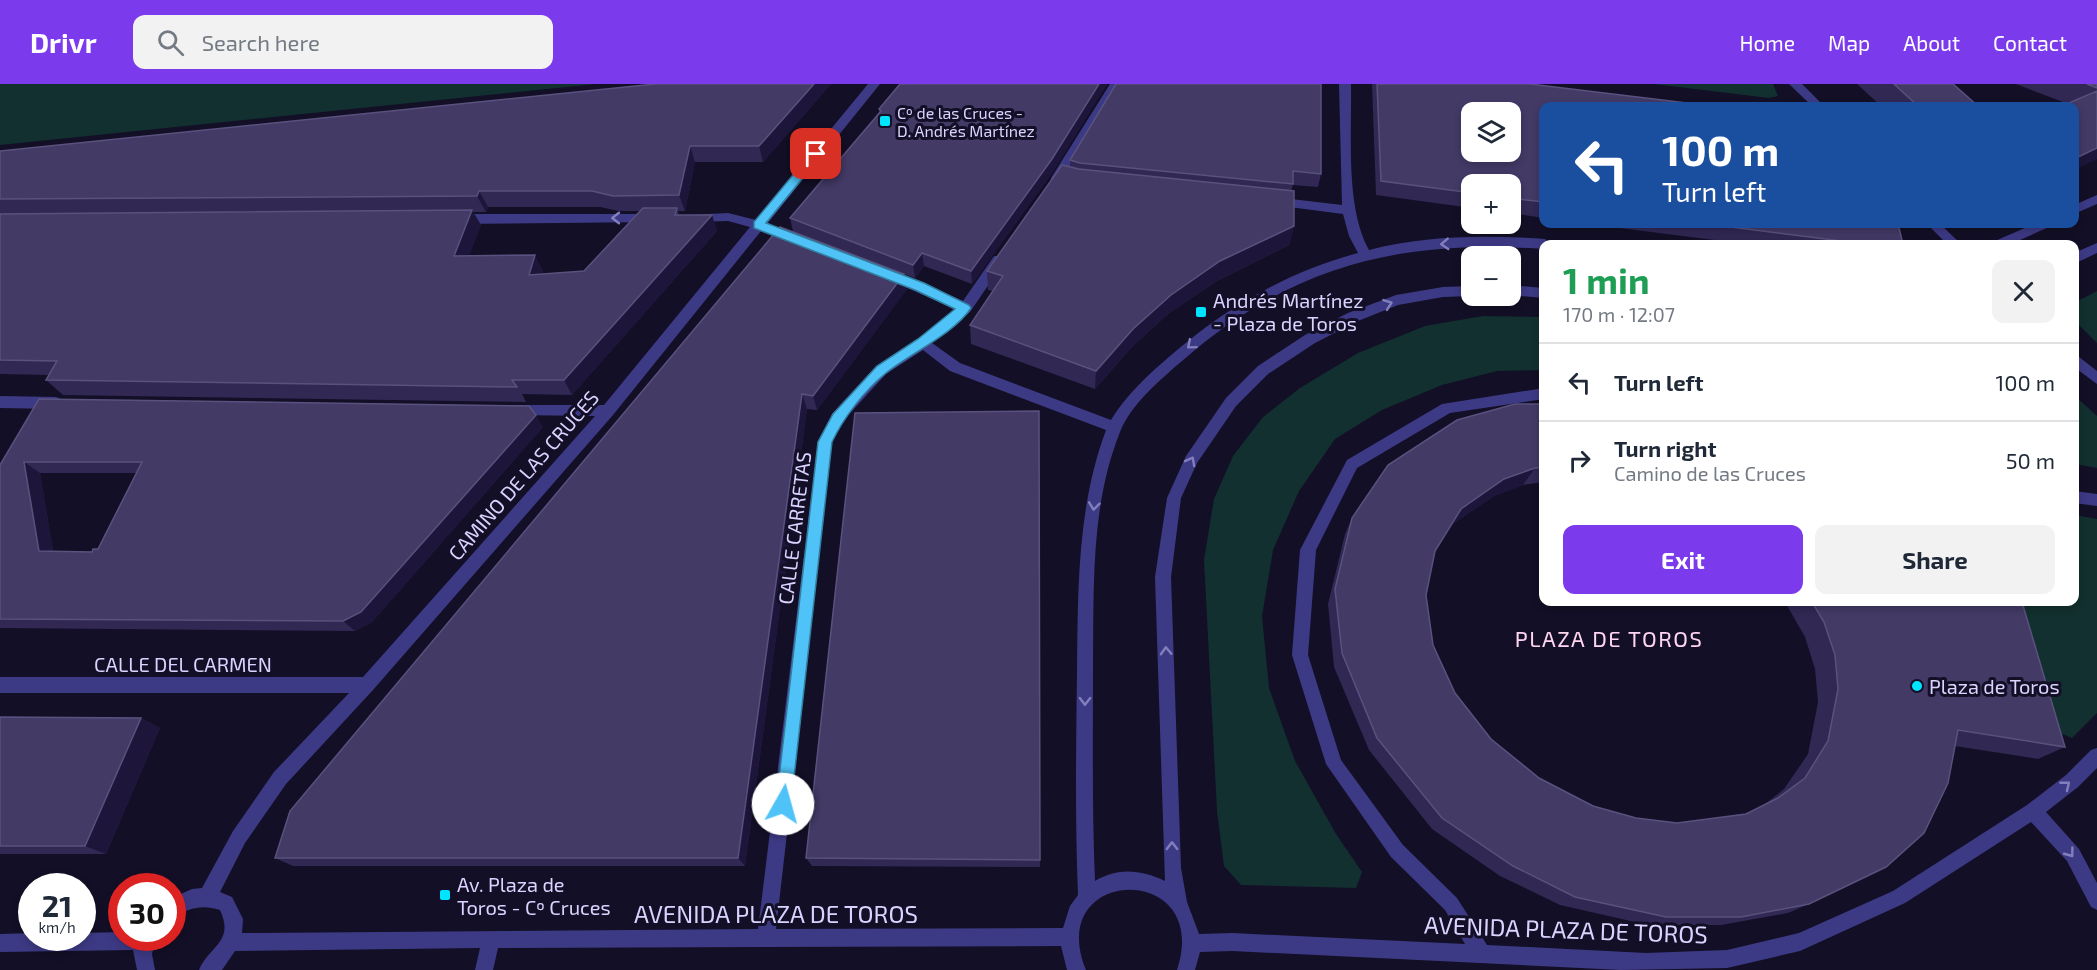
<!DOCTYPE html>
<html lang="en">
<head>
<meta charset="utf-8">
<style>
	:root { --surface:#fff; --page:#f2f2f3; --text:#1f2937; --muted:#747a83; --line:#e0e1e3; --accent:#7c3aed }
	body { margin:0; font-family:"Exo 2",sans-serif; background:var(--page); color:var(--text); height:100vh; display:flex; flex-direction:column; font-size:22px; white-space:nowrap }
	* { box-sizing:border-box; margin:0 }
	p { font-size:20px; color:var(--muted) }
	.icon { flex:none; width:33px; height:33px; fill:none; stroke:currentColor; stroke-width:2; stroke-linecap:round; stroke-linejoin:round }
	.map { position:relative; flex:1; overflow:hidden }
	.drawer { position:absolute; left:1539px; top:156px; width:540px; height:366px; display:flex; flex-direction:column; background:var(--surface); border-radius:12px; box-shadow:0 3px 9px #0003 }
	.drawer>* { flex:none }
	.hud { position:absolute; left:1539px; top:18px; width:540px; height:126px; border-radius:12px; box-shadow:0 3px 9px #0003; background:#1a4fa0; color:#fff; overflow:hidden }
	.tools { position:absolute; left:1461px; top:18px; display:grid; gap:12px }
	.tools a { display:grid; place-items:center; width:60px; height:60px; border-radius:12px; background:var(--surface); box-shadow:0 3px 9px #0003; font-size:30px }
	.speed { position:absolute; left:18px; top:789px; display:flex; gap:12px; font-size:30px; font-weight:700; text-align:center }
	.speed>* { display:grid; place-content:center; width:78px; height:78px; border-radius:50%; background:var(--surface); box-shadow:0 3px 9px #0003; line-height:1 }
	.speed small { font-size:15px; font-weight:400 }
	.speed .limit { border:9px solid #d22; background:#fff; color:#111 }
	.pin { position:absolute; display:grid; place-items:center; width:51px; height:51px; color:#fff; margin:-26px; border-radius:12px; box-shadow:0 3px 9px #0006 }
	.me { position:absolute; width:66px; margin:-33px; rotate:7deg; stroke-linejoin:round; filter:drop-shadow(0 0 4px #0008) }
	.turn { display:flex; align-items:center; gap:21px; height:126px; padding:0 24px; font-size:27px }
	.turn .icon { width:78px; height:78px; stroke-width:2.5 }
	.turn b { display:block; font-size:42px; line-height:51px }
	.round { display:grid; place-items:center; flex:none; width:63px; height:63px; border-radius:12px; background:var(--page) }
	.head { display:flex; align-items:center; justify-content:space-between; height:102px; padding:0 24px }
	h1 { font-size:36px; font-weight:700; line-height:45px; color:#1e9e55 }
	.primary-button { display:flex; gap:12px; margin-top:auto; padding:12px 24px }
	.primary-button a { flex:1; height:69px; border-radius:12px; background:var(--accent); color:#fff; font-size:24px; font-weight:700; line-height:69px; text-align:center }
	.primary-button a+a { background:var(--page); color:var(--text) }
	ul { padding:0; list-style:none }
	li { display:flex; align-items:center; gap:18px; height:78px; padding:0 24px; border-top:2px solid var(--line) }
	li div { flex:1 }
	li b { display:block; font-size:22px }
	li em { font-style:normal }
	header { display:flex; align-items:center; gap:36px; box-sizing:border-box; height:84px; padding:0 30px; background:var(--accent); color:#fff }
	header strong { font-size:28px }
	nav { display:flex; gap:33px; margin-inline-start:auto; font-size:21px }
	.search { width:420px; height:54px; background:var(--page); display:flex; align-items:center; gap:15px; box-sizing:border-box; padding:0 21px; border-radius:12px; color:var(--muted); font-size:22px }
	.map>svg:first-child { display:block }
</style>
</head>
<body>
<header>
<strong>Drivr</strong>
<div class="search"><svg class="icon" aria-label="search" viewBox="0 0 24 24"><circle cx="10" cy="10" r="6"/><path d="M15 15l6 6"/></svg>Search here</div>
<nav><a>Home</a><a>Map</a><a>About</a><a>Contact</a></nav>
</header>
<div class="map">
<svg width="2097" height="886" viewBox="0 0 2097 886">
	<rect width="100%" height="100%" fill="#130f26"/>
	<path fill="#12302f" d="M 0,0 L 596,0 L 0,61 Z
		M 1654,0 L 1773,0 L 1778,12 L 1769,14 Z
		M 2097,207 L 2097,259 L 2075,237 L 2074,219 Z
		M 1483,232 L 1543,233 L 1543,286 L 1497,287 L 1442,301 L 1382,326 L 1335,355 L 1299,407 L 1273,466 L 1262,532 L 1269,604 L 1295,677 L 1336,750 L 1362,788 L 1356,804 L 1241,801 L 1224,782 L 1217,727 L 1204,476 L 1214,415 L 1233,372 L 1263,333 L 1300,304 L 1358,269 L 1425,242 Z
		M 2074,311 L 2097,332 L 2097,384 L 2075,380 Z
		M 2075,431 L 2097,435 L 2097,629 L 2072,654 L 2055,647 L 2022,518 L 2074,518 Z"/>
	<g fill="none" stroke-linecap="round" stroke-linejoin="round">
		<path fill="#3d3a85" fill-rule="evenodd" d="M 868,0 L 880,0 L 767,140 L 799,152 L 801,155 L 799,158 L 795,160 L 761,147 L 613,331 L 373,606 L 286,700 L 245,759 L 220,808 L 232,813 L 243,835 L 242,849 L 758,845 L 818,358 L 832,330 L 876,282 L 918,255 L 955,225 L 883,193 L 882,190 L 883,187 L 893,187 L 963,217 L 994,172 L 1004,172 L 1005,175 L 1004,178 L 970,228 L 932,259 L 960,279 L 1111,336 C 1126,311 1149,290 1170,272 C 1225,224 1287,188 1358,169 L 1349,152 L 1343,130 L 1274,121 L 1268,117 L 1274,113 L 1342,121 L 1339,0 L 1351,0 C 1352,50 1345,123 1369,166 C 1427,151 1486,151 1545,155 L 1551,160 L 1544,160 L 1544,165 C 1400,155 1292,181 1182,277 C 1160,296 1131,320 1120,348 C 1090,423 1094,505 1093,585 C 1093,656 1092,726 1095,797 C 1119,783 1141,786 1165,797 L 1155,493 L 1167,414 L 1186,372 L 1226,314 L 1258,282 L 1305,251 L 1348,229 L 1396,211 L 1443,203 L 1472,202 L 1472,212 L 1443,213 L 1398,221 L 1358,237 L 1315,259 L 1268,290 L 1236,322 L 1197,379 L 1181,414 L 1171,493 L 1181,784 L 1187,818 L 1199,850 L 1232,849 L 1465,860 L 1445,826 L 1391,773 L 1326,680 L 1292,571 L 1300,466 L 1347,376 L 1442,320 L 1544,304 L 1544,315 L 1450,329 L 1357,384 L 1316,466 L 1308,571 L 1341,676 L 1403,761 L 1457,814 L 1487,861 L 1646,869 L 1727,866 L 1799,849 L 1893,807 L 2027,721 L 2066,691 L 2091,666 L 2097,664 L 2097,684 L 2078,703 L 2046,728 L 2079,765 L 2097,799 L 2097,826 L 2091,823 L 2067,777 L 2031,738 L 1905,819 L 1800,867 L 1727,884 L 1621,886 L 1232,867 L 1200,868 L 1195,886 L 1177,886 C 1213,777 1043,781 1086,886 L 1067,886 L 1061,862 L 498,864 L 493,886 L 475,886 L 480,864 L 235,867 L 222,886 L 199,886 C 209,862 235,858 220,826 C 200,820 190,825 172,833 L 172,814 L 192,805 L 202,804 L 233,747 L 274,688 L 349,609 L 0,609 L 0,593 L 363,593 L 595,332 L 512,331 L 507,329 L 505,325 L 507,321 L 604,321 L 750,143 L 728,137 L 694,138 L 690,137 L 688,134 L 690,131 L 728,129 L 756,136 ZM 923,266 L 950,287 L 1106,346 C 1077,424 1078,505 1077,588 C 1076,662 1075,736 1078,811 L 1070,822 L 1063,844 L 776,845 L 832,358 L 842,338 L 886,290 Z
			M 1110,0 L 1122,0 L 1059,100 L 1051,100 L 1051,94 Z
			M 1789,0 L 1802,0 L 1824,22 L 1812,22 Z
			M 2097,111 L 2097,120 L 2074,130 L 2074,121 Z
			M 457,130 L 655,130 L 661,134 L 655,138 L 457,140 L 451,135 Z
			M 1927,140 L 1940,140 L 1961,160 L 1947,160 Z
			M 2034,140 L 2051,140 L 2049,143 L 2011,160 L 1994,160 L 1995,157 Z
			M 2097,159 L 2097,169 L 2074,180 L 2074,169 Z
			M 1510,201 L 1544,204 L 1544,214 L 1510,211 Z
			M 2074,269 L 2097,287 L 2097,300 L 2074,283 Z
			M 0,312 L 56,313 L 61,315 L 63,319 L 61,323 L 56,325 L 0,324 Z
			M 2074,407 L 2097,410 L 2097,422 L 2074,419 Z
			M 122,848 L 122,854 L 156,854 L 152,870 L 155,886 L 137,886 L 133,866 L 0,868 L 0,850 L 32,849 L 32,854 L 82,854 L 82,849 Z"/>
	</g>
	<path fill="#312854" fill-rule="evenodd" d="M 831,0 L 763,78 L 695,78 L 685,127 L 678,127 L 679,131 L 712,131 L 717,147 L 572,311 L 522,310 L 526,318 L 63,311 L 46,296 L 49,291 L 0,290 L 0,67 ZM 488,123 L 600,123 L 619,127 L 640,127 L 584,187 L 542,190 L 543,186 L 469,171 L 481,141 L 473,128 L 486,128 Z
		M 900,0 L 1107,0 L 1052,89 L 972,200 L 924,182 L 915,194 L 904,190 L 907,205 L 817,326 L 807,325 L 745,782 L 293,782 L 275,774 L 793,148 L 790,134 L 879,29 L 879,25 Z
		M 1116,0 L 1321,90 L 1318,103 L 1293,101 L 1291,107 L 1294,142 L 1289,161 L 1217,197 L 1168,230 L 1131,264 L 1095,305 L 971,260 L 970,241 L 993,207 L 988,206 L 987,187 L 1070,83 L 1070,76 Z
		M 1372,0 L 1530,0 L 1544,22 L 1544,134 L 1510,129 L 1510,100 L 1472,100 L 1472,124 L 1376,111 Z
		M 1857,0 L 1953,0 L 1978,22 L 1881,22 Z
		M 2016,0 L 2097,0 L 2097,75 L 2068,20 Z
		M 1588,140 L 1898,140 L 1903,160 L 1746,160 Z
		M 39,315 L 543,343 L 372,538 L 355,547 L 0,544 L 0,381 ZM 40,389 L 136,389 L 98,465 L 92,468 L 53,467 Z
		M 1544,320 L 1544,398 L 1523,401 L 1494,412 L 1451,441 L 1434,468 L 1426,511 L 1433,561 L 1455,609 L 1491,655 L 1539,694 L 1593,722 L 1636,734 L 1677,739 L 1746,730 L 1764,721 L 1784,705 L 1808,670 L 1818,618 L 1815,585 L 1805,553 L 1785,518 L 2022,518 L 2065,663 L 2038,675 L 1955,662 L 1809,820 L 1788,829 L 1721,841 L 1648,841 L 1560,821 L 1500,792 L 1432,745 L 1369,666 L 1334,583 L 1328,520 L 1345,450 L 1352,434 Z
		M 1039,327 L 1040,783 L 812,782 L 806,774 Z
		M 0,633 L 141,634 L 160,644 L 106,770 L 0,770 Z"/>
	<path fill="#1d163a" d="M 814,0 L 831,0 L 763,78 L 759,62 Z
		M 1099,0 L 1107,0 L 1052,89 L 972,200 L 971,187 Z
		M 690,62 L 695,78 L 685,127 L 679,111 Z
		M 2097,64 L 2097,75 L 2074,86 L 2074,75 Z
		M 479,107 L 488,123 L 486,128 L 477,112 Z
		M 472,126 L 481,141 L 463,187 L 454,172 Z
		M 712,131 L 717,147 L 572,311 L 564,296 Z
		M 1294,142 L 1289,161 L 1217,197 L 1168,230 L 1131,264 L 1095,305 L 1096,287 L 1133,245 L 1171,211 L 1220,177 Z
		M 922,169 L 924,182 L 915,194 L 913,181 Z
		M 535,171 L 543,186 L 538,206 L 529,191 Z
		M 904,190 L 907,205 L 817,326 L 813,312 Z
		M 802,310 L 807,325 L 745,782 L 738,774 Z
		M 536,331 L 543,343 L 372,538 L 355,547 L 343,537 Z
		M 24,378 L 40,389 L 55,478 L 39,467 Z
		M 1535,384 L 1523,401 L 1494,412 L 1451,441 L 1461,425 L 1504,395 Z
		M 141,634 L 160,644 L 106,770 L 85,762 Z"/>
	<path fill="#433a66" stroke="#5a527e" stroke-width="1.5" fill-rule="evenodd" d="M 655,0 L 814,0 L 759,62 L 690,62 L 679,111 L 613,112 L 592,107 L 479,107 L 477,112 L 0,115 L 0,67 Z
		M 900,0 L 1099,0 L 1052,75 L 971,187 L 922,169 L 913,181 L 790,134 L 881,27 L 879,25 Z
		M 1116,0 L 1321,0 L 1321,90 L 1293,87 L 1293,100 L 1080,79 L 1070,76 Z
		M 1377,0 L 1530,0 L 1712,22 L 1544,22 L 1544,118 L 1510,114 L 1510,100 L 1472,100 L 1472,109 L 1381,97 ZM 1472,28 L 1510,28 L 1510,68 L 1472,68 Z
		M 1894,0 L 1953,0 L 1978,22 L 1918,22 Z
		M 2087,0 L 2097,0 L 2097,4 Z
		M 2097,7 L 2097,64 L 2074,75 L 2074,22 L 2062,22 Z
		M 1062,81 L 1079,85 L 1294,107 L 1294,142 L 1220,177 L 1171,211 L 1133,245 L 1096,287 L 970,241 L 1003,192 L 987,187 Z
		M 643,124 L 677,124 L 675,131 L 712,131 L 564,296 L 512,296 L 517,303 L 46,296 L 57,277 L 0,276 L 0,130 L 472,126 L 454,172 L 535,171 L 529,191 L 584,187 Z
		M 1707,140 L 1898,140 L 1903,160 L 1865,160 Z
		M 780,143 L 904,190 L 813,312 L 802,310 L 738,774 L 275,774 L 290,727 Z
		M 39,315 L 529,322 L 536,331 L 361,528 L 343,537 L 0,535 L 0,381 ZM 24,378 L 142,378 L 98,465 L 93,465 L 92,468 L 39,467 Z
		M 1515,320 L 1544,320 L 1544,383 L 1535,384 L 1504,395 L 1461,425 L 1435,467 L 1426,511 L 1433,561 L 1455,609 L 1491,655 L 1539,694 L 1593,722 L 1636,734 L 1677,739 L 1746,730 L 1778,714 L 1805,694 L 1828,657 L 1838,605 L 1835,571 L 1824,538 L 1812,518 L 2022,518 L 2065,663 L 1958,646 L 1948,699 L 1924,749 L 1886,783 L 1809,820 L 1741,833 L 1666,833 L 1575,813 L 1513,782 L 1442,734 L 1377,654 L 1342,569 L 1335,505 L 1352,434 L 1388,381 L 1457,336 Z
		M 1039,327 L 1040,776 L 806,774 L 855,329 Z
		M 0,633 L 141,634 L 85,762 L 0,762 Z"/>
	<defs><path id="oneway-chevron" d="M-2-3.5L2.5 0L-2 3.5" fill="none" stroke-width="1.6" stroke-linecap="round" stroke-linejoin="round" transform="scale(1.5)"/></defs>
	<g stroke="#837fbc">
		<use href="#oneway-chevron" transform="translate(616 134) rotate(180)"/>
		<use href="#oneway-chevron" transform="translate(1445 160) rotate(177)"/>
		<use href="#oneway-chevron" transform="translate(1388 220) rotate(-20)"/>
		<use href="#oneway-chevron" transform="translate(1191 261) rotate(140)"/>
		<use href="#oneway-chevron" transform="translate(1191 377) rotate(-62)"/>
		<use href="#oneway-chevron" transform="translate(1094 422) rotate(97)"/>
		<use href="#oneway-chevron" transform="translate(1166 567) rotate(-92)"/>
		<use href="#oneway-chevron" transform="translate(1085 617) rotate(91)"/>
		<use href="#oneway-chevron" transform="translate(2066 701) rotate(-39)"/>
		<use href="#oneway-chevron" transform="translate(1172 762) rotate(-91)"/>
		<use href="#oneway-chevron" transform="translate(2070 769) rotate(53)"/>
	</g>
	<path fill="#4fc3f7" stroke="#337fa1" stroke-width="1.5" d="M 816,67 L 820,68 L 820,73 L 766,139 L 924,199 L 969,221 L 971,224 C 954,250 909,270 886,289 C 864,307 844,333 832,358 L 791,720 L 789,725 L 783,728 L 778,725 L 776,720 L 818,358 L 833,330 L 877,282 L 918,255 L 955,225 L 915,206 L 754,144 L 754,138 L 812,68 Z"/>
	<g fill="#00e5ff" stroke="#130f26" stroke-width="2">
		<rect x="879" y="31" width="12" height="12" rx="3"/>
		<rect x="1195" y="222" width="12" height="12" rx="3"/>
		<circle cx="1917" cy="602" r="6"/>
		<rect x="439" y="805" width="12" height="12" rx="3"/>
	</g>
	<g text-anchor="middle" dominant-baseline="central" stroke-width="6" stroke-linejoin="round" paint-order="stroke">
		<g font-size="16" fill="#d9d4ff" stroke="#130f26" text-anchor="start">
			<text x="897" y="28">Cº de las Cruces -<tspan x="897" dy="18">D. Andrés Martínez</tspan></text>
		</g>
		<g font-size="20" fill="#d9d4ff" stroke="#130f26" text-anchor="start">
			<text x="1213" y="216">Andrés Martínez<tspan x="1213" dy="23">- Plaza de Toros</tspan></text>
			<text x="1929" y="602">Plaza de Toros</text>
			<text x="457" y="800">Av. Plaza de<tspan x="457" dy="23">Toros - Cº Cruces</tspan></text>
		</g>
		<g font-size="20" fill="#d9d4ff" stroke="#130f26">
			<text transform="translate(523 391) rotate(-49)">CAMINO DE LAS CRUCES</text>
			<text transform="translate(794 444) rotate(-83)">CALLE CARRETAS</text>
			<text x="183" y="580">CALLE DEL CARMEN</text>
		</g>
		<g font-size="22" letter-spacing="1.5" fill="#ffd6f0" stroke="#130f26">
			<text x="1609" y="554">PLAZA DE TOROS</text>
		</g>
		<g font-size="24" fill="#d9d4ff" stroke="#130f26">
			<text x="776" y="829">AVENIDA PLAZA DE TOROS</text>
			<text transform="translate(1566 845) rotate(2)">AVENIDA PLAZA DE TOROS</text>
		</g>
	</g>
</svg>
<div class="tools">
<a><svg class="icon" aria-label="layers" viewBox="0 0 24 24"><path d="M12 4l9 5-9 5-9-5zM3 14l9 5 9-5"/></svg></a>
<a>+</a>
<a>−</a>
</div>
<div class="speed"><div>21<small>km/h</small></div><div class="limit">30</div></div>
<div class="pin" style="left:816px;top:70px;background:#d93025"><svg class="icon" aria-label="arrive" viewBox="0 0 24 24"><path d="M6 21V4h12l-3 4 3 4H6"/></svg></div>
<svg class="me" style="left:783px;top:720px" viewBox="-20 -20 40 40"><circle r="19" fill="#fff"/><path d="M0-13L10 11 0 6-10 11z" fill="#4fc3f7"/></svg>
<div class="hud">
<div class="turn"><svg class="icon" aria-label="left" viewBox="0 0 24 24"><path d="M17 20v-9H6M10 6l-5 5 5 5"/></svg><div><b>100 m</b>Turn left</div></div>
</div>
<section class="drawer">
<div class="head"><div><h1>1 min</h1><p>170 m · 12:07</p></div><a class="round"><svg class="icon" aria-label="close" viewBox="0 0 24 24"><path d="M6 6l12 12M18 6L6 18"/></svg></a></div>
<ul>
<li><svg class="icon" aria-label="left" viewBox="0 0 24 24"><path d="M17 20v-9H6M10 6l-5 5 5 5"/></svg><div><b>Turn left</b></div><em>100 m</em></li>
<li><svg class="icon" aria-label="right" viewBox="0 0 24 24"><path d="M7 20v-9h11M14 6l5 5-5 5"/></svg><div><b>Turn right</b><p>Camino de las Cruces</p></div><em>50 m</em></li>
</ul>
<div class="primary-button"><a>Exit</a><a>Share</a></div>
</section>
</div>
</body>
</html>
